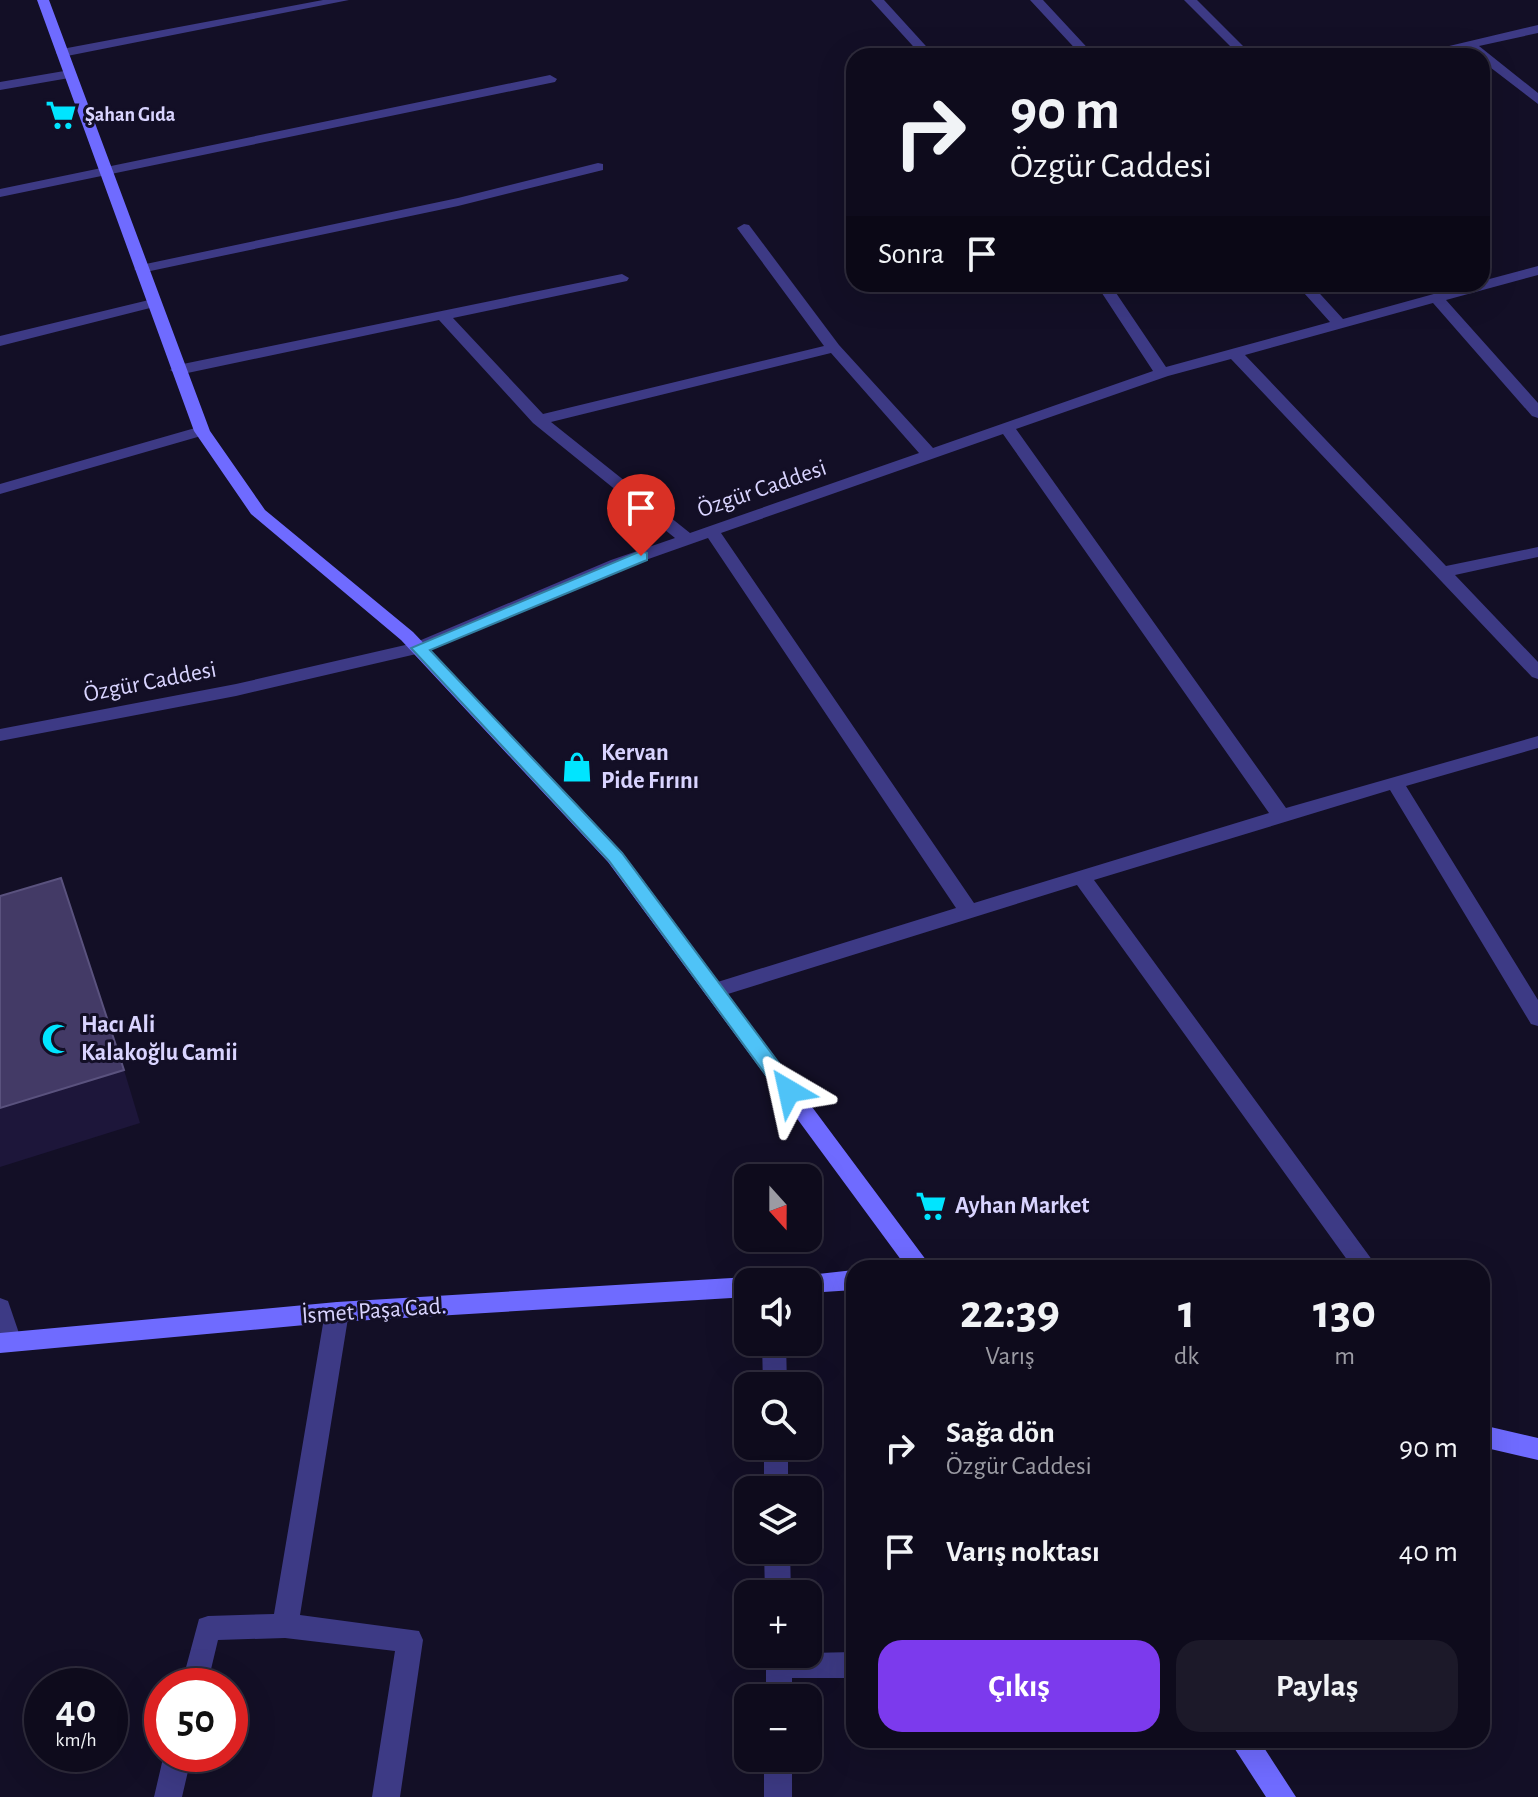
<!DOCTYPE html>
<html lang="tr">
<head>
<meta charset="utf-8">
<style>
	:root { --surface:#0e0b1c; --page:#1c1929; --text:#f1f3f6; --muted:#9b9ba3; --line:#2e2b3b; --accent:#7c3aed }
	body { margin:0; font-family:"Alegreya Sans",sans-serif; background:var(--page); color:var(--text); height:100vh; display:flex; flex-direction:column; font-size:30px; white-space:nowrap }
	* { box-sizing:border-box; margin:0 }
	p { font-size:26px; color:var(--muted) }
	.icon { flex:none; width:44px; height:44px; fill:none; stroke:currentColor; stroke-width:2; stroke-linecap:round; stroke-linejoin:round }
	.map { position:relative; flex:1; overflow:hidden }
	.details { position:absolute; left:846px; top:1260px; width:644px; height:488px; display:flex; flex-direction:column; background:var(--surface); border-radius:24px; box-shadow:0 8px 32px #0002,0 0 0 2px var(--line) }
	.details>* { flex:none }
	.top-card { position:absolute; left:846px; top:48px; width:644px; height:244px; border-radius:24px; box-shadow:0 8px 32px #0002,0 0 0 2px var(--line); background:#0e0b1c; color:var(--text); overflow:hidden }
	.needle { width:52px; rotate:159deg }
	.controls { position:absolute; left:734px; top:1164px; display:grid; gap:16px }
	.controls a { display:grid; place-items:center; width:88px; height:88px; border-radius:16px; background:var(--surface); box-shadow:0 8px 32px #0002,0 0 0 2px var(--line); font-size:40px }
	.speed { position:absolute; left:24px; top:1668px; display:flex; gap:16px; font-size:40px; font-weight:700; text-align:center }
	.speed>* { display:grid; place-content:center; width:104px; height:104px; border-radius:50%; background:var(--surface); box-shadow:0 8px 32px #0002,0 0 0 2px var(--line); line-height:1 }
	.speed small { font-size:20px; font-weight:400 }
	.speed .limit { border:12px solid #d22; background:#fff; color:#111 }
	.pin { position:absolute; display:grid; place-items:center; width:68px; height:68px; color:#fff; margin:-82px -34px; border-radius:50% 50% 50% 0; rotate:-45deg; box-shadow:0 0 8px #0007 }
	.pin .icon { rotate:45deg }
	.me { position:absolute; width:88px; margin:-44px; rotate:324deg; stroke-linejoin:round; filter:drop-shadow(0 0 6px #0008) }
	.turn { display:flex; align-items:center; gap:28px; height:168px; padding:0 32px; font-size:36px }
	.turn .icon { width:104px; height:104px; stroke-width:2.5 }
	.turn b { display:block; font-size:56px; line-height:68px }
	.then { display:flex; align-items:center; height:76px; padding:0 32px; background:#0003; gap:16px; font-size:30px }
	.eta { display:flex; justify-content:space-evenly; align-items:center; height:136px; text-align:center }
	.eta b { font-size:48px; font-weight:700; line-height:56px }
	.action { display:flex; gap:16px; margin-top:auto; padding:16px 32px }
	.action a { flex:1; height:92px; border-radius:24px; background:var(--accent); color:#fff; font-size:32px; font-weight:700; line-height:92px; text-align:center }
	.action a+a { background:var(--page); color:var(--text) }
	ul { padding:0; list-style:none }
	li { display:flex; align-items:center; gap:24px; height:104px; padding:0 32px }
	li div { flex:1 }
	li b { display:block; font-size:30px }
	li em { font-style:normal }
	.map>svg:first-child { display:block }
</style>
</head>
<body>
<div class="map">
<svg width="1538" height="1797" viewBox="0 0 1538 1797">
	<rect width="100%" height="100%" fill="#130f26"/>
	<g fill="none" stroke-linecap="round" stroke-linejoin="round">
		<path fill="#3d3a85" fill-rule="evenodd" d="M 0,1298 L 8,1301 L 22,1342 L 18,1349 L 10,1352 L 0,1346 Z"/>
		<path fill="#3d3a85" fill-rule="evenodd" d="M 323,0 L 349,0 L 62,57 L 56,53 L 62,49 Z
			M 871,0 L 884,0 L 935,56 L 922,56 Z
			M 1030,0 L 1043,0 L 1095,56 L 1082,56 Z
			M 1184,0 L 1197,0 L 1253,56 L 1240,56 Z
			M 1538,25 L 1538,33 L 1479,46 L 1538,93 L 1538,104 L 1482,61 L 1482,56 L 1475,56 L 1466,48 L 1431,56 L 1407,56 Z
			M 70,70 L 75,71 L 75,77 L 0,90 L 0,82 Z
			M 550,75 L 557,79 L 555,82 L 0,197 L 0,189 Z
			M 598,163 L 603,164 L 603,170 L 458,206 L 141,273 L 134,269 L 141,265 L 458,198 Z
			M 744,224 L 749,225 L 839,345 L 933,448 L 1153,371 L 1096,284 L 1110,284 L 1166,367 L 1330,322 L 1296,284 L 1311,284 L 1343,319 L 1470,284 L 1482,284 L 1482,281 L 1538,266 L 1538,275 L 1446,300 L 1538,403 L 1538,418 L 1532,416 L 1433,303 L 1245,355 L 1446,566 L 1538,547 L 1538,557 L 1455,575 L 1538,662 L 1538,679 L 1532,677 L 1231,359 L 1168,376 L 1016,429 L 1286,808 L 1538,736 L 1538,748 L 1406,786 L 1538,1000 L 1538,1026 L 1531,1024 L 1390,790 L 1094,880 L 1378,1268 L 1353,1268 L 1077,885 L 715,998 L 708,995 L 705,990 L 708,985 L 956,908 L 708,538 L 623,568 L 425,652 L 236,696 L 0,741 L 0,729 L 236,684 L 414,643 L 611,560 L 675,538 L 533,423 L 439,320 L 178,375 L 170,370 L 178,365 L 622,274 L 629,278 L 627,281 L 453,318 L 543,414 L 824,346 L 737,228 ZM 831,353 L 919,453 L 690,533 L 551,422 ZM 1003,434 L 1269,813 L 974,903 L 721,533 Z
			M 153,299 L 160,303 L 158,306 L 0,346 L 0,336 Z
			M 202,426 L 208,428 L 208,434 L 0,494 L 0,484 Z
			M 337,1302 L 345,1305 L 349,1312 L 300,1615 L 419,1631 L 423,1640 L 400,1797 L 372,1797 L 395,1651 L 285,1638 L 218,1640 L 207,1686 L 181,1686 L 199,1619 L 208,1616 L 274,1614 L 325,1312 L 329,1305 Z
			M 762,1342 L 786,1342 L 787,1386 L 763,1386 Z
			M 764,1446 L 788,1446 L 788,1490 L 764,1490 Z
			M 764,1550 L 790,1550 L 791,1594 L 765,1594 Z
			M 854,1652 L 854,1678 L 792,1678 L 792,1698 L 766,1698 L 766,1654 Z
			M 164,1754 L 192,1754 L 182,1797 L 154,1797 Z
			M 764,1758 L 792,1758 L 792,1797 L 764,1797 Z"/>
		<path fill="#6f6bff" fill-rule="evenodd" d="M 37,0 L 49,0 L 210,431 L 265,510 L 413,632 L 622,852 L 932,1268 L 907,1268 L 608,862 L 401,640 L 251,514 L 194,431 Z
			M 854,1270 L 854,1290 L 808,1293 L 808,1282 L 797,1282 L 800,1276 Z
			M 748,1277 L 757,1282 L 748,1282 L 748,1297 L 337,1322 L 0,1353 L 0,1333 L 337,1302 Z
			M 1482,1425 L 1538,1438 L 1538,1460 L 1482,1447 Z
			M 1229,1740 L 1259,1740 L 1296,1797 L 1266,1797 Z"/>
	</g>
	<path fill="#1d163a" d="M 124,1070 L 140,1123 L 0,1167 L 0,1108 Z"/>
	<path fill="#433a66" stroke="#5a527e" stroke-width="2" d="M 61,878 L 124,1070 L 0,1108 L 0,896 Z"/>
	<path fill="#4fc3f7" stroke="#337fa1" stroke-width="2" d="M 641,551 L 647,553 L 647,560 L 430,650 L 622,853 L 796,1086 L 799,1091 L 796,1097 L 782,1097 L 609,861 L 411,648 Z"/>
	<defs>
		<g id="supermarket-bare" transform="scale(2.4)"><path d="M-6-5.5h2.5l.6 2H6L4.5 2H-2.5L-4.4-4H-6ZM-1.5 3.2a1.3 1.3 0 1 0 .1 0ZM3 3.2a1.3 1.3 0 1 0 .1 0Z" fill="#00e5ff" stroke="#130f26" stroke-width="2.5" paint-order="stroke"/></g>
		<g id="shop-bare" transform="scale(2.4)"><path d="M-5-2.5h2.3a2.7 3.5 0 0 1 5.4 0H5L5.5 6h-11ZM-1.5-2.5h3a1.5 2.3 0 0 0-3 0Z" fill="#00e5ff" stroke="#130f26" stroke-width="2.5" paint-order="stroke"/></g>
		<g id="mosque-bare" transform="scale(2.4)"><path d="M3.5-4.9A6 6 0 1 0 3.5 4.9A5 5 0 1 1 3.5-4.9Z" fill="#00e5ff" stroke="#130f26" stroke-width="2.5" paint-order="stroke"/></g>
	</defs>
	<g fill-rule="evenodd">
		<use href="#supermarket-bare" x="61" y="115"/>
		<use href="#shop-bare" x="577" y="767"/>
		<use href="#mosque-bare" x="57" y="1039"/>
		<use href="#supermarket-bare" x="931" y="1206"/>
	</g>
	<g text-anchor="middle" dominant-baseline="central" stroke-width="6" stroke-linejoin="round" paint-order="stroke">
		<g font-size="20" font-weight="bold" fill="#d9d4ff" stroke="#130f26" text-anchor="start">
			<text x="85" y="115">Şahan Gıda</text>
		</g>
		<g font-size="24" fill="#d9d4ff" stroke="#130f26">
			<text transform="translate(762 489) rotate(-19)">Özgür Caddesi</text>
			<text transform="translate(150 682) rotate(-11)">Özgür Caddesi</text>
			<text transform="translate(374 1311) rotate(-4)">İsmet Paşa Cad.</text>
		</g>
		<g font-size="24" font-weight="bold" fill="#d9d4ff" stroke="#130f26" text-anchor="start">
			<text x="601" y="753">Kervan<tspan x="601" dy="28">Pide Fırını</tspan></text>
			<text x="81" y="1025">Hacı Ali<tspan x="81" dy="28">Kalakoğlu Camii</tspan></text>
			<text x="955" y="1206">Ayhan Market</text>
		</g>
	</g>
</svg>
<div class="controls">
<a><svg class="needle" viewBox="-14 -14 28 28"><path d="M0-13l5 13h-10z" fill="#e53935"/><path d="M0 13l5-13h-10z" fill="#9b9ba3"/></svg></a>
<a><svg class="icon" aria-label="sound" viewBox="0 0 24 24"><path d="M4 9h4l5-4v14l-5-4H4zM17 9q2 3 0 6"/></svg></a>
<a><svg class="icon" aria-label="search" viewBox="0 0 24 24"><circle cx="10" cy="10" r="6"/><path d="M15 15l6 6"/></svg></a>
<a><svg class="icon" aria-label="layers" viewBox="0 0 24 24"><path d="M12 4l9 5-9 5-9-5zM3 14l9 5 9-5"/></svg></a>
<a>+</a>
<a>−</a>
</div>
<div class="speed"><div>40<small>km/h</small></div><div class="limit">50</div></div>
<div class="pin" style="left:641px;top:556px;background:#d93025"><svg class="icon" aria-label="arrive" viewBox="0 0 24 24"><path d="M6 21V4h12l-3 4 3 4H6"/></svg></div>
<svg class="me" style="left:789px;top:1091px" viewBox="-20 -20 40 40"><path d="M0-17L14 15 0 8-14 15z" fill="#4fc3f7" stroke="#fff" stroke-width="4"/></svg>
<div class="top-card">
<div class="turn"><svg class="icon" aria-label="right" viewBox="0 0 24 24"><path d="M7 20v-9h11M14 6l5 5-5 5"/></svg><div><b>90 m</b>Özgür Caddesi</div></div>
<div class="then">Sonra<svg class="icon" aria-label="arrive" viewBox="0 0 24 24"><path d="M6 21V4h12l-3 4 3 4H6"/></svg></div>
</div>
<section class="details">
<div class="eta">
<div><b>22:39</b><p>Varış</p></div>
<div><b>1</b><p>dk</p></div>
<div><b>130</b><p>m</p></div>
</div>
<ul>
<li><svg class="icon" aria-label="right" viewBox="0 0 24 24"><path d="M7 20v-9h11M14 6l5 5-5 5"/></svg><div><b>Sağa dön</b><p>Özgür Caddesi</p></div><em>90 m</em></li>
<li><svg class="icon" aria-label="arrive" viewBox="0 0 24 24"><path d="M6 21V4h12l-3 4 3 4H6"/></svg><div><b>Varış noktası</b></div><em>40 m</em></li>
</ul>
<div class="action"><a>Çıkış</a><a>Paylaş</a></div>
</section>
</div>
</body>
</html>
